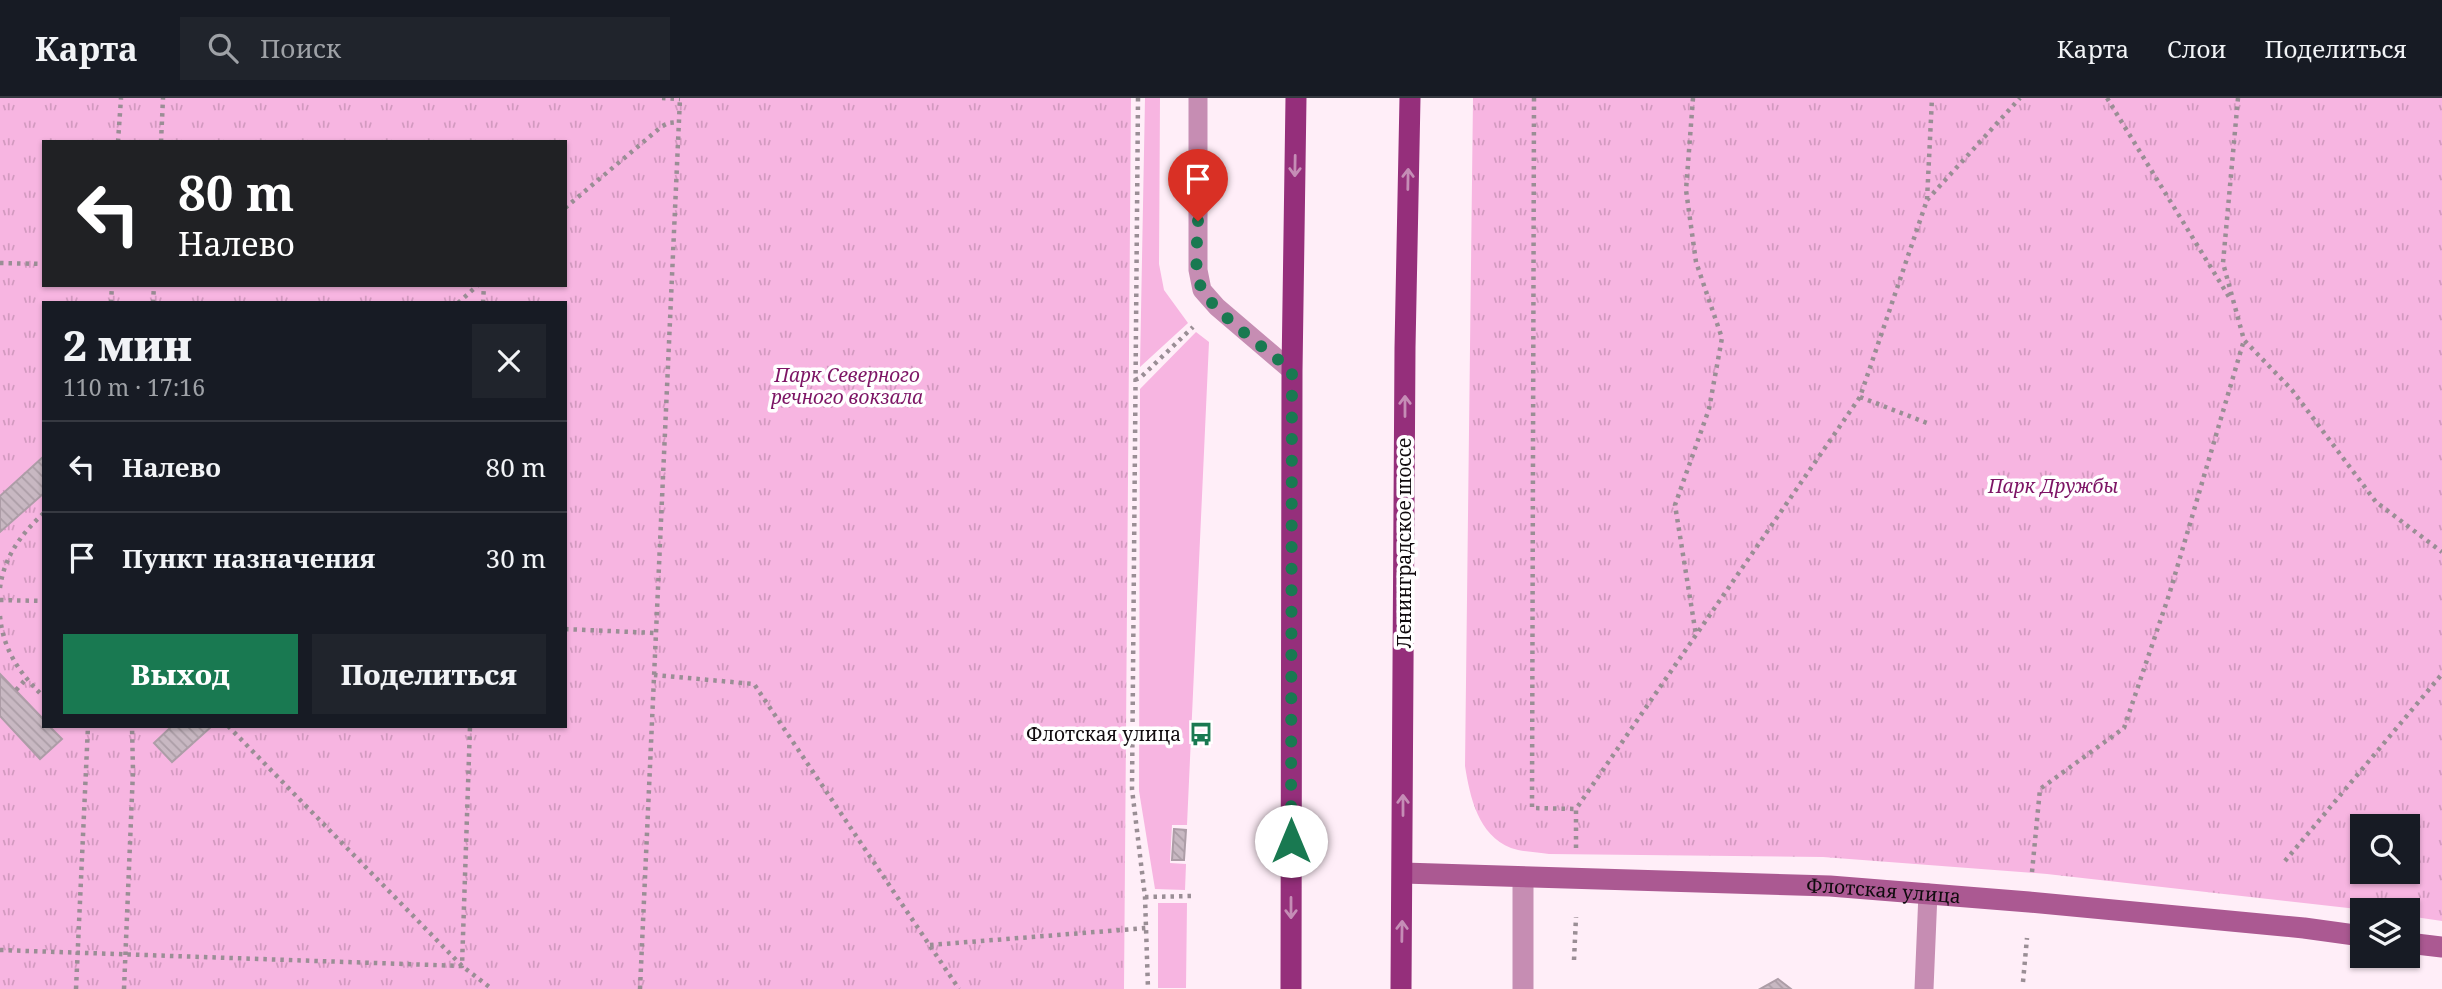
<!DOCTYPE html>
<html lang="ru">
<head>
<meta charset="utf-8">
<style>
	:root { --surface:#171b24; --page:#20242c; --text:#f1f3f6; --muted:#9ea1a6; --line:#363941; --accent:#197951 }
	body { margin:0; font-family:"Noto Serif",serif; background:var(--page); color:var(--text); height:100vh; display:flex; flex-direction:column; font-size:26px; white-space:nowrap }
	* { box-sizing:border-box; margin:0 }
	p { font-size:23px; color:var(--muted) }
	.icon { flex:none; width:38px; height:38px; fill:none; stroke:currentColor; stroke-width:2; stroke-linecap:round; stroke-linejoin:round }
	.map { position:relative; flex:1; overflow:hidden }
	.side { position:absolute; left:42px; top:203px; width:525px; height:427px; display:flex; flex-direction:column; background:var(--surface); border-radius:0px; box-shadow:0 2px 5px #0004 }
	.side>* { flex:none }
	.hud { position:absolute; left:42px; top:42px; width:525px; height:147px; border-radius:0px; box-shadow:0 2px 5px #0004; background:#202124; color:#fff; overflow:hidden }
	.buttons { position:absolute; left:2350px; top:716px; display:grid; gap:14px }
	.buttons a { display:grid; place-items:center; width:70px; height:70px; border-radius:0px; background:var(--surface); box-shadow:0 2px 5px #0004; font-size:35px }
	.pin { position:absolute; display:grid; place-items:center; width:60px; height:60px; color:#fff; margin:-72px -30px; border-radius:50% 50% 50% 0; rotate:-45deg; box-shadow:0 0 7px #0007 }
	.pin .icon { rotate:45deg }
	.me { position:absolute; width:77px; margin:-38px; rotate:0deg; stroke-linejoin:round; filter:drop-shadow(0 0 5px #0008) }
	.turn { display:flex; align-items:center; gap:24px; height:147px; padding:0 21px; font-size:32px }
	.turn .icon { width:91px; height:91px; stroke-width:2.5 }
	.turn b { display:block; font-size:49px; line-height:60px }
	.round { display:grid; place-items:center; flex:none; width:74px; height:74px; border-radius:0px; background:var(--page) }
	.head { display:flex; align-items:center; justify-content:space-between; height:119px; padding:0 21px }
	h1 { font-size:42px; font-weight:800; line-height:52px }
	.primary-button { display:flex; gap:14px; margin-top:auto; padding:14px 21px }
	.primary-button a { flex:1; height:80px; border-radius:0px; background:var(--accent); color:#fff; font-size:28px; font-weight:800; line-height:80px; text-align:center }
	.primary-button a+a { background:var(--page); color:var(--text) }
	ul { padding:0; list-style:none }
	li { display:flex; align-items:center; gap:21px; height:91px; padding:0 21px; border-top:2px solid var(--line) }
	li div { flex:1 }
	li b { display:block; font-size:26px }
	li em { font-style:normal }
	header { display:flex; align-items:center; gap:42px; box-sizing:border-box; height:98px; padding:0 35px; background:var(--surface); border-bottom:2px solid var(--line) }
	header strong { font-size:33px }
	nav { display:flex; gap:38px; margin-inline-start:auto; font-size:24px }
	.search { width:490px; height:63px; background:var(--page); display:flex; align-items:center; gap:18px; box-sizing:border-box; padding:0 24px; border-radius:0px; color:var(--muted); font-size:26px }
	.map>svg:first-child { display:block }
</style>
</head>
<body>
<header>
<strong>Карта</strong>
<div class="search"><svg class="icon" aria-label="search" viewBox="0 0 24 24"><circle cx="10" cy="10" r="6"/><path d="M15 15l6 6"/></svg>Поиск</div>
<nav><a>Карта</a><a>Слои</a><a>Поделиться</a></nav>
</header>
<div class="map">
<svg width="2442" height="891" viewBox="0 0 2442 891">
	<defs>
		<pattern id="park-tufts" width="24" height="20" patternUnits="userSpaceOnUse" patternTransform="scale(1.75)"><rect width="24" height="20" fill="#f7b5e1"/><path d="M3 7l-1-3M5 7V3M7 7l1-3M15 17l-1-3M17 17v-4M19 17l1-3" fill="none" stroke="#d39ac0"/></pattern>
		<pattern id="building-back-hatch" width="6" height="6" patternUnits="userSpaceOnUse" patternTransform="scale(1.75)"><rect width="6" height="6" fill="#c8b8c2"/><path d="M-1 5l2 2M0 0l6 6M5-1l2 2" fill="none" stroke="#ab9da6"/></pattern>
	</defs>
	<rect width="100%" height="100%" fill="#ffeef8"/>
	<path fill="#f7b5e1" d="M 1145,0 L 1160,0 L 1159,166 L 1164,192 L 1188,225 L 1140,269 Z
		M 1196,234 L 1209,244 L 1187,727 L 1172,727 L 1170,765 L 1186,766 L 1185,792 L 1155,791 L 1139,693 L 1140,291 Z
		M 1158,805 L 1187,805 L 1186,890 L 1158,890 Z"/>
	<path fill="url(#park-tufts)" fill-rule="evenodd" d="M 0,0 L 1131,0 L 1124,891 L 0,891 ZM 44,44 L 565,44 L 565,187 L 44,187 ZM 44,205 L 565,205 L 565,628 L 44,628 Z
		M 1473,0 L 2442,0 L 2442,823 L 2408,818 L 2408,812 L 2366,812 L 2047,776 L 1823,759 L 1549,756 C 1538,754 1522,754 1511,750 C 1478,737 1470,699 1465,668 ZM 2362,728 L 2408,728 L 2408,774 L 2362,774 Z"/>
	<path fill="url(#building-back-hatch)" stroke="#ad9da7" stroke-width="2" d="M 44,358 L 44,395 L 0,434 L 0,398 Z
		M 0,576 L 44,622 L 44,628 L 49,628 L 62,641 L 40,661 L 0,618 Z
		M 172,628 L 212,628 L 172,664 L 154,645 Z
		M 1174,731 L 1186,732 L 1184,762 L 1172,762 Z
		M 1778,881 L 1791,891 L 1760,891 Z"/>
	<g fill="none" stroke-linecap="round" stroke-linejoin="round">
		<path stroke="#9a8e95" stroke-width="4.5" stroke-dasharray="3.5 5" stroke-linecap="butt" d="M 662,0 L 680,1
			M 1138,0 L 1132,691 L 1145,799 L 1148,891
			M 1534,0 L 1532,710 L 1576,711
			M 1693,0 L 1686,92 L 1696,164 L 1722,240 L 1709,311 L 1675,407 L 1696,537
			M 2107,0 L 2229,199
			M 2238,0 L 2223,165 L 2244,242 L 2292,292 L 2376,404 L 2442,454
			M 118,44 L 121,0
			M 161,44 L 163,0
			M 1927,102 L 2020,0
			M 565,110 L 661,29 L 668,25 L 678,24
			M 0,165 L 44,166
			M 111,205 L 112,187
			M 153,205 L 154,187
			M 458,205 L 478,187
			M 483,205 L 484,187
			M 1135,282 L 1140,280 L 1193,229
			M 1860,299 L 1927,325
			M 0,490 C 4,459 21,436 44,415
			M 0,502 L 44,503
			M 0,518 C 3,552 20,576 44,599
			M 565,531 L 655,535
			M 654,577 L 754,586 L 959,891
			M 16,592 L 26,581
			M 228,628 L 462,868 L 492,891
			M 1576,750 L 1576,711 L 1860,299 L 1927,102 L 1932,0
			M 2285,763 L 2442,576
			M 2032,774 L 2040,691 L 2124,630 L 2169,497 L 2244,242
			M 1145,799 L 1193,798
			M 930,847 L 1146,830
			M 0,852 L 462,868 L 470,628
			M 1574,862 L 1576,819
			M 2023,884 L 2027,840
			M 76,891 L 88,628
			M 124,891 L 133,673 L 132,628
			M 640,891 L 680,0"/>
		<path stroke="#c68db3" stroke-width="19" d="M 1198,0 L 1198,172 L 1202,192 L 1217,209 L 1292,273
			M 1924,891 L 1928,795"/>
		<path stroke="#c68db3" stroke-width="21" d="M 1523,891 L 1523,780"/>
		<g stroke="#ab5992" stroke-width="21">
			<path id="s1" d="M 1403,775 L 1830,788 L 2029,804 L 2304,830 L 2362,838"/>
			<path d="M 2408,845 L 2442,849"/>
		</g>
		<path stroke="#952f7b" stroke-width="21" d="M 1291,891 L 1292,273 L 1296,0
			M 1401,891 L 1405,250 L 1410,0"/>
	</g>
	<defs><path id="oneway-shaft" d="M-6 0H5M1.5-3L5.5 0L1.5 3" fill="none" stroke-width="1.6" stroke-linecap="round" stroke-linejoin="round" transform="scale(1.75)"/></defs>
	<g stroke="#c58db6">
		<use href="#oneway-shaft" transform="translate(1295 68) rotate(91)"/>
		<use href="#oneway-shaft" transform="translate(1408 81) rotate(-89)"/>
		<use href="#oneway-shaft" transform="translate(1405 308) rotate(-90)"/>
		<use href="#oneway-shaft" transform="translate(1403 707) rotate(-90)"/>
		<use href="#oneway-shaft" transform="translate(1291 810) rotate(90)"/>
		<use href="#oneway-shaft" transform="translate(1402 833) rotate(-89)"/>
	</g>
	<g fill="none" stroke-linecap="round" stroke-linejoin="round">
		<path stroke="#197951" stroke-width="12" stroke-dasharray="0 21.6" d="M 1198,123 C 1198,143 1192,174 1203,193 C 1215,215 1270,254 1292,273 L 1291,743"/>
	</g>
	<defs>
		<g id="bus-bare" transform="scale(1.89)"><path d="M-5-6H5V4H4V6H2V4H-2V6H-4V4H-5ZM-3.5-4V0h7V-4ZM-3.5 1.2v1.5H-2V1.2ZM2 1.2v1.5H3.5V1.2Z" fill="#197951" stroke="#fff" stroke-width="2.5" paint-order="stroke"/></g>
	</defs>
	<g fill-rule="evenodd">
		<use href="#bus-bare" x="1201" y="636"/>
	</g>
	<g text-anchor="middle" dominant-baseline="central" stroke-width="7" stroke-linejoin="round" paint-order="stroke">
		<g font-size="19" font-style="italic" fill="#7d1565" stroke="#fff">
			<text x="847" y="277">Парк Северного<tspan x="847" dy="22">речного вокзала</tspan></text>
			<text x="2053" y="388">Парк Дружбы</text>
		</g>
		<g font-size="19" fill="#100b0e" stroke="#fff">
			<text transform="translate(1404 445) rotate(-90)">Ленинградское шоссе</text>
			<text stroke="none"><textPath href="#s1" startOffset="481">Флотская улица</textPath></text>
		</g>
		<g font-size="19" fill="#100b0e" stroke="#fff" text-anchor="end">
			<text x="1181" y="636">Флотская улица</text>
		</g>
	</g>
</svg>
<div class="buttons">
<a><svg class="icon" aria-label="search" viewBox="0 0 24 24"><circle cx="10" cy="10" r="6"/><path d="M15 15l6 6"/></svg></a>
<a><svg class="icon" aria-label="layers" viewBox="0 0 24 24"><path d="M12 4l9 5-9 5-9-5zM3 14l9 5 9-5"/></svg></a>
</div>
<div class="pin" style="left:1198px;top:123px;background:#d93025"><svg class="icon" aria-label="arrive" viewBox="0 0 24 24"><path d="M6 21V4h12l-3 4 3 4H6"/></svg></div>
<svg class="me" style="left:1291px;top:743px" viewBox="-20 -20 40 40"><circle r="19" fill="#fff"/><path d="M0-13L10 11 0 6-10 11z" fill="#197951"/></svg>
<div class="hud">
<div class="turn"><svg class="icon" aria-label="left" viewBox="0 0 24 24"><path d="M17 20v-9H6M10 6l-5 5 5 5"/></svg><div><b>80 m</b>Налево</div></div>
</div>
<section class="side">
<div class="head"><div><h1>2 мин</h1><p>110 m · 17:16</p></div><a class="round"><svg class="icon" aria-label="close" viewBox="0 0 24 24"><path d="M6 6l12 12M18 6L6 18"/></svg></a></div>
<ul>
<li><svg class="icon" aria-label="left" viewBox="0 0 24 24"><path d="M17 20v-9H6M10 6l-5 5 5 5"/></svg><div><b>Налево</b></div><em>80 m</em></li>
<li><svg class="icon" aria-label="arrive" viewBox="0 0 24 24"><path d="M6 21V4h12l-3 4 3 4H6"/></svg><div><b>Пункт назначения</b></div><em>30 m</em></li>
</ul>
<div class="primary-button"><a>Выход</a><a>Поделиться</a></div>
</section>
</div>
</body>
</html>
